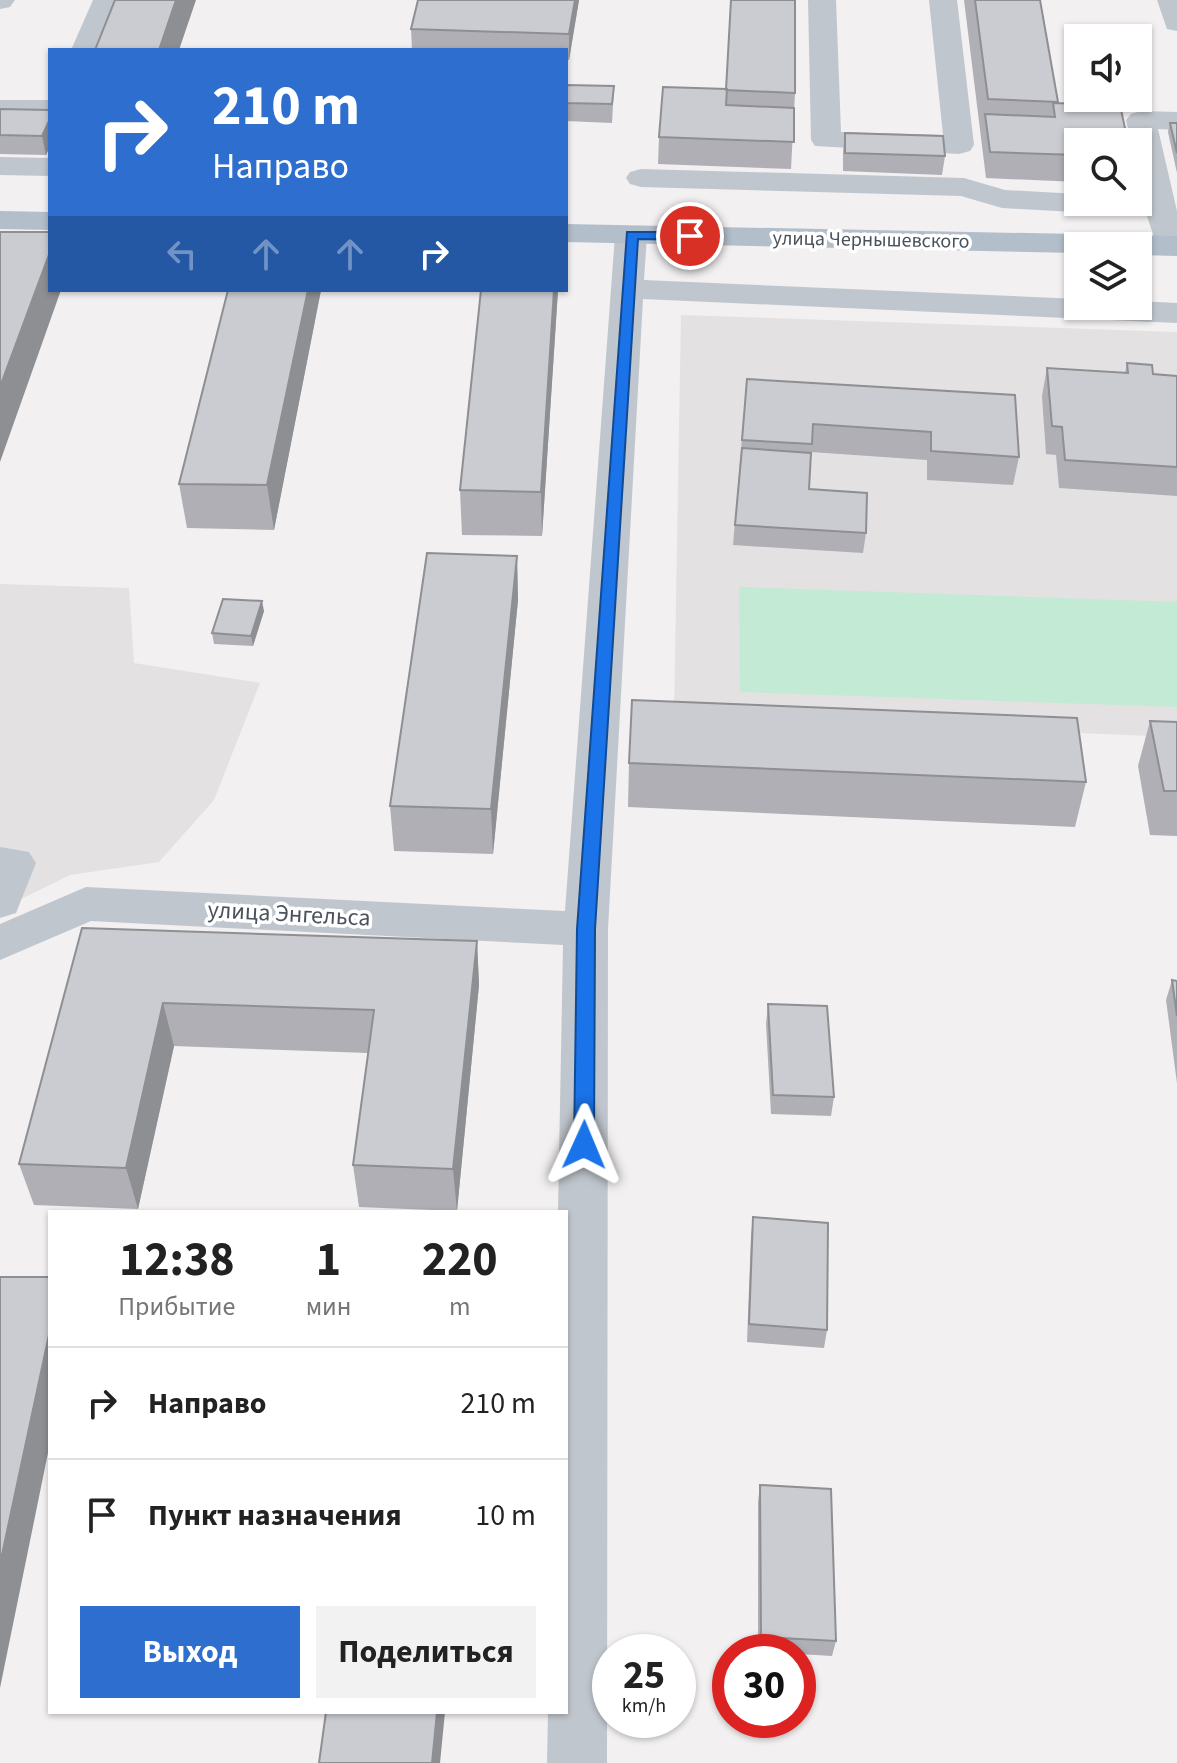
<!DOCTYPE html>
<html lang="ru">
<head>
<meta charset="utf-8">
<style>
	:root { --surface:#fff; --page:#f2f2f2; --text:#222; --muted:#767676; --line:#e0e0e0; --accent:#2d6ecf }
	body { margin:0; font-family:"Source Sans 3",sans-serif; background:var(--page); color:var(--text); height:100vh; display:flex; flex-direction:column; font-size:30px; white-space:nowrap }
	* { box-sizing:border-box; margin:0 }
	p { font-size:26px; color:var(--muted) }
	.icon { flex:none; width:44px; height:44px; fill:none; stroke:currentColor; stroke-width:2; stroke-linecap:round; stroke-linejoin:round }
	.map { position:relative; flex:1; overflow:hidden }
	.drawer { position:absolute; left:48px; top:1210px; width:520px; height:504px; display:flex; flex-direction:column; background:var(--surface); border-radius:0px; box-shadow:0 2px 6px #0004 }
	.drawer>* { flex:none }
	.banner { position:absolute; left:48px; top:48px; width:520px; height:244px; border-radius:0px; box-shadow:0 2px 6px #0004; background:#2d6ecf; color:#fff; overflow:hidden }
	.tools { position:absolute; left:1064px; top:24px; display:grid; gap:16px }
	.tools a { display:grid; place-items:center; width:88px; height:88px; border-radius:0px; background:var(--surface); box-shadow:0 2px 6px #0004; font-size:40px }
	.speed { position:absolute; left:592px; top:1634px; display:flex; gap:16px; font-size:40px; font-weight:700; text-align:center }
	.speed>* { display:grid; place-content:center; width:104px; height:104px; border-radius:50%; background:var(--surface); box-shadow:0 2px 6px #0004; line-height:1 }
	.speed small { font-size:20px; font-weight:400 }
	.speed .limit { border:12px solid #d22; background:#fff; color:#111 }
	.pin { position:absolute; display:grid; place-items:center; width:68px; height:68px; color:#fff; margin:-34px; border:4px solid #fff; border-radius:50%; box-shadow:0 2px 8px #0007 }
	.me { position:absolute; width:88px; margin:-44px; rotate:1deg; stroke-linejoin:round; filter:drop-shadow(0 0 6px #0008) }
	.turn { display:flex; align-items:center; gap:28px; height:168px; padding:0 32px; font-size:36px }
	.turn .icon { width:104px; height:104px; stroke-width:2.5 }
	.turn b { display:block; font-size:56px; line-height:68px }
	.lanes { display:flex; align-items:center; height:76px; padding:0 32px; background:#0003; justify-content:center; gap:40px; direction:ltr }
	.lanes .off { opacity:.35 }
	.eta { display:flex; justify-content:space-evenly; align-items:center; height:136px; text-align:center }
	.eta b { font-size:48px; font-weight:700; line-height:56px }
	.cta { display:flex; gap:16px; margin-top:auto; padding:16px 32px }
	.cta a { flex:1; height:92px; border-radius:0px; background:var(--accent); color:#fff; font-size:32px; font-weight:700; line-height:92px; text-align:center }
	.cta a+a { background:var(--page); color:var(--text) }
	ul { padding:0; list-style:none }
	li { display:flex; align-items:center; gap:24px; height:112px; padding:0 32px; border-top:2px solid var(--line) }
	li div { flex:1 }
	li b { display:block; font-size:30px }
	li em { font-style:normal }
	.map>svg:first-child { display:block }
</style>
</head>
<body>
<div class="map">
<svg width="1177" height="1763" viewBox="0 0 1177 1763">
	<rect width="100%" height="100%" fill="#f2f0f0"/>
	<path fill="#e3e1e1" d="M 681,315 L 1177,332 L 1177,737 L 674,717 Z
		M 0,584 L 129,588 L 134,663 L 260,683 L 214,800 L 159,862 L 70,875 L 13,903 L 0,903 Z"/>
	<path fill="#c3ead4" d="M 739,587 L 1177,602 L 1177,707 L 740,692 Z"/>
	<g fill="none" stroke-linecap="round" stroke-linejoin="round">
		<path fill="#c0c6cd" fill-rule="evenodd" d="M 0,0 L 15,0 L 10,7 L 0,9 Z
			M 93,0 L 121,0 L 99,50 L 71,50 Z
			M 808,0 L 836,0 L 841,132 L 943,135 L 929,0 L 957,0 L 974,145 L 970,151 L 959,154 L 815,146 L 811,140 Z
			M 1157,0 L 1177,0 L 1177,31 L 1167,29 Z
			M 0,100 L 50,100 L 50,118 L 0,118 Z
			M 1141,111 L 1177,112 L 1177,130 L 1158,129 L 1177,211 L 1177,243 L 1167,246 L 1156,243 L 1147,216 L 1002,208 L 961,196 L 641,187 L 630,184 L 626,178 L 630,172 L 641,169 L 964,178 L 1005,190 L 1078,194 L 1078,202 L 1138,202 L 1138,197 L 1143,197 L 1138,175 L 1138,142 L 1131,142 L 1126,120 L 1131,114 Z
			M 0,157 L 50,158 L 50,176 L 0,175 Z
			M 631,226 L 642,228 L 647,235 L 644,280 L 1078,299 L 1078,306 L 1138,306 L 1138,301 L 1177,303 L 1177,323 L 643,299 L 608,929 L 607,1763 L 547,1763 L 548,1712 L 566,1712 L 566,1212 L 558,1212 L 563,945 L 91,921 L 0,960 L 0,924 L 86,887 L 565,911 L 615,235 L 620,228 Z
			M 0,847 L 29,852 L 36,863 L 16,913 L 0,918 Z"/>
		<path fill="#b3becb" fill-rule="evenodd" d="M 0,211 L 50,212 L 50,230 L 0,229 Z
			M 566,224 L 1177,236 L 1177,256 L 1138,255 L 1138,246 L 1078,246 L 1078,253 L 566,242 Z"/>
	</g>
	<path fill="#afafb5" d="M 418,0 L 579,0 L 569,60 L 566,60 L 566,50 L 412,50 L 411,29 Z
		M 964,0 L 1040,0 L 1057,103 L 1078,142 L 1078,182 L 986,178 Z
		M 566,85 L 614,86 L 612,123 L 566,121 Z
		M 663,87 L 795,93 L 791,169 L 658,164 L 659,137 Z
		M 0,109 L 50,110 L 50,146 L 46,155 L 0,154 Z
		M 1170,123 L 1177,123 L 1177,173 L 1168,132 Z
		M 845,133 L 945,156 L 942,175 L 843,171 L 843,151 Z
		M 228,290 L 321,290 L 274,530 L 187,528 L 179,484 Z
		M 558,290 L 542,536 L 462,535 L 460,490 Z
		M 1127,363 L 1153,374 L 1177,376 L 1177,496 L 1059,488 L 1056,455 L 1046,454 L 1042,396 L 1047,368 L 1125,373 Z
		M 747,379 L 1019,457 L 1013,485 L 927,480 L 927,460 L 811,452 L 809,489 L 866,533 L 863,553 L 733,545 Z
		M 517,556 L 518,600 L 493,854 L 394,851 L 390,806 Z
		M 264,611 L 253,646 L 214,644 L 212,633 Z
		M 1150,721 L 1177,722 L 1177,836 L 1150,835 L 1138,766 Z
		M 629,763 L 1086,782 L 1075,827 L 628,807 Z
		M 82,928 L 477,941 L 479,985 L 457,1211 L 359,1207 L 353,1165 L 368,1053 L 174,1046 L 138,1209 L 34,1205 L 19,1164 Z
		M 1172,980 L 1177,981 L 1177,1083 L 1166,1000 Z
		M 768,1004 L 834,1097 L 831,1116 L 771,1114 L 766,1024 Z
		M 753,1217 L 827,1330 L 824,1348 L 747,1342 L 751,1236 Z
		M 760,1485 L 836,1641 L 832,1656 L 798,1654 L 798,1652 L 758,1652 L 758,1502 Z"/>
	<path fill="#8e8f93" d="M 176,0 L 196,0 L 179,50 L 159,50 Z
		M 575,0 L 579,0 L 569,60 L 569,34 Z
		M 50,119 L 50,146 L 46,155 L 42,136 Z
		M 50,252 L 50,290 L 61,290 L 0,462 L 0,387 Z
		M 308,290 L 321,290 L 274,530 L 267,485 Z
		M 554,290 L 558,290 L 542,536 L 541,492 Z
		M 517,556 L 518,600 L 493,854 L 491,809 Z
		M 262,601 L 264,611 L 253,646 L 251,636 Z
		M 477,941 L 479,985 L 457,1211 L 453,1169 Z
		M 163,1003 L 174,1046 L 138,1209 L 126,1168 Z
		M 50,1330 L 50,1443 L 0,1688 L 0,1564 Z
		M 437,1712 L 445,1712 L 440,1763 L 432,1763 Z"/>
	<path fill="#cbccd2" stroke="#8e8f93" stroke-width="2" d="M 115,0 L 176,0 L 159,50 L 95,50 Z
		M 418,0 L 575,0 L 569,34 L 411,29 Z
		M 731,0 L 795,0 L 795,93 L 726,90 Z
		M 975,0 L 1040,0 L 1058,102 L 988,99 Z
		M 566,85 L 614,86 L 612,104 L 566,103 Z
		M 663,87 L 727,89 L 726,105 L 794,108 L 794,142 L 659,137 Z
		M 1053,103 L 1120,105 L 1128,142 L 1078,142 L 1078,155 L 990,152 L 985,114 L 1055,117 Z
		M 0,109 L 50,110 L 50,119 L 42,136 L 0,135 Z
		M 1170,123 L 1177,123 L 1177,153 Z
		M 845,133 L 943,136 L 945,156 L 845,153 Z
		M 0,232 L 50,232 L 50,252 L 0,387 Z
		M 228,290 L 308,290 L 267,485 L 179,484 Z
		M 481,290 L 554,290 L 541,492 L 460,490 Z
		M 1127,363 L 1152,365 L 1153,374 L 1177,376 L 1177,467 L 1065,460 L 1062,427 L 1052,426 L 1047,368 L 1128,373 Z
		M 747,379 L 1015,395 L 1019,457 L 931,451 L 931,432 L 813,424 L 812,444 L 742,440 Z
		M 742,448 L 811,453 L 809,489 L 867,493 L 866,533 L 735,525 Z
		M 427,553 L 517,556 L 491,809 L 390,806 Z
		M 223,599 L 262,601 L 251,636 L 212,633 Z
		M 632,700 L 1077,718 L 1086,782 L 629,763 Z
		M 1150,721 L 1177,722 L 1177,791 L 1164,791 Z
		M 82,928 L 477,941 L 453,1169 L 353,1165 L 374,1010 L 163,1003 L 126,1168 L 19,1164 Z
		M 1172,980 L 1177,981 L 1177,1016 Z
		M 768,1004 L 827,1006 L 834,1097 L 773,1095 Z
		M 753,1217 L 828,1223 L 827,1330 L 749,1324 Z
		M 0,1277 L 50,1277 L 50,1330 L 0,1564 Z
		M 760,1485 L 831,1489 L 836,1641 L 761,1637 Z
		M 326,1712 L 437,1712 L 432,1763 L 319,1763 Z"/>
	<path fill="#1a73e8" stroke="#114b97" stroke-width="2" d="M 627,232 L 690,232 L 697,236 L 690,240 L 638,239 L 595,929 L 594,1145 L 591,1151 L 584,1154 L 577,1151 L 574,1145 L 577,929 Z"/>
	<g text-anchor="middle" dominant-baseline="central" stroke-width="7" stroke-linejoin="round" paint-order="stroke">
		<g font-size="20" fill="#4a525b" stroke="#fff">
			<text transform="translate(871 240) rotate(1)">улица Чернышевского</text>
		</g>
		<g font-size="24" fill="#4a525b" stroke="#fff">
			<text transform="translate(289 914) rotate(3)">улица Энгельса</text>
		</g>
	</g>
</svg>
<div class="tools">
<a><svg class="icon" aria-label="sound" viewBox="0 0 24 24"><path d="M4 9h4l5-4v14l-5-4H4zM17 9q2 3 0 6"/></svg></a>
<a><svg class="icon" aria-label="search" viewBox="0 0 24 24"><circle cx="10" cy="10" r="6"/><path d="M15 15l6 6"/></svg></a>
<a><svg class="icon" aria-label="layers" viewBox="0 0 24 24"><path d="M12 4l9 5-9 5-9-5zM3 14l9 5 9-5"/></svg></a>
</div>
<div class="speed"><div>25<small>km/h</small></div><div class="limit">30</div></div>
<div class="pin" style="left:690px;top:236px;background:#d93025"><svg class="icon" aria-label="arrive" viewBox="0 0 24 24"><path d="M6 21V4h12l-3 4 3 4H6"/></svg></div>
<svg class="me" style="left:584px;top:1145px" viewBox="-20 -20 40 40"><path d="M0-17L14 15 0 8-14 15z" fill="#1a73e8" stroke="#fff" stroke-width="4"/></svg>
<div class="banner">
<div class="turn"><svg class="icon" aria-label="right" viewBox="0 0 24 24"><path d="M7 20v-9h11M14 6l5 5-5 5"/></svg><div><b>210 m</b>Направо</div></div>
<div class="lanes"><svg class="icon off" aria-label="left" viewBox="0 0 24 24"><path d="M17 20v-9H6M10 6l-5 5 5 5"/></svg><svg class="icon off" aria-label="ahead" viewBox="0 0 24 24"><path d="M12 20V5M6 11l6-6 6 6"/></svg><svg class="icon off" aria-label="ahead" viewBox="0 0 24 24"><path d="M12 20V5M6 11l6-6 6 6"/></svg><svg class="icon" aria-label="right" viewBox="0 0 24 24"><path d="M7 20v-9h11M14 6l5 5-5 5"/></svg></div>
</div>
<section class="drawer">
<div class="eta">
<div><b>12:38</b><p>Прибытие</p></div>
<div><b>1</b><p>мин</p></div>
<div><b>220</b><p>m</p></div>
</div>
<ul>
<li><svg class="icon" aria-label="right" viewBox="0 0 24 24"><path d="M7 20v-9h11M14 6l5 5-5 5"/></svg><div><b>Направо</b></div><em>210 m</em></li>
<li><svg class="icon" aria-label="arrive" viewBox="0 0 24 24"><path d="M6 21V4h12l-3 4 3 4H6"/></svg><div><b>Пункт назначения</b></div><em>10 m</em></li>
</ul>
<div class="cta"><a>Выход</a><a>Поделиться</a></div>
</section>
</div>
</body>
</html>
